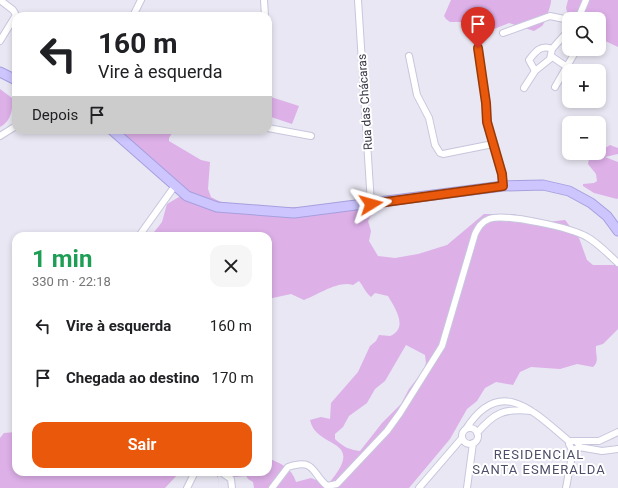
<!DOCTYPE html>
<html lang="pt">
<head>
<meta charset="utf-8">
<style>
	:root { --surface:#fff; --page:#f6f6f6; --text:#202124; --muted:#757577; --accent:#ea580c }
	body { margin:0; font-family:Roboto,sans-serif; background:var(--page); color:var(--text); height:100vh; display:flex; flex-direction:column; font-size:15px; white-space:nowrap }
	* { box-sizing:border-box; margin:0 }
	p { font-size:13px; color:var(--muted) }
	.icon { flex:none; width:22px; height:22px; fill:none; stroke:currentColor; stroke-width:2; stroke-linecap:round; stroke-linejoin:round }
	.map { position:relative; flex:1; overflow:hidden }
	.side { position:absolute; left:12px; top:232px; width:260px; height:244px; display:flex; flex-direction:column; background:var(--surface); border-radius:12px; box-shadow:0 2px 6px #0003 }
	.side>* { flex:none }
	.guide { position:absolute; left:12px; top:12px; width:260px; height:122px; border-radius:12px; box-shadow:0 2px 6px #0003; background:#fff; color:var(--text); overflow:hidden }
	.tools { position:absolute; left:562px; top:12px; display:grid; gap:8px }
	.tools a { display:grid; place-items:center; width:44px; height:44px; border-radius:8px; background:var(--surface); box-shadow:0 2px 6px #0003; font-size:20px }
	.pin { position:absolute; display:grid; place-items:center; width:34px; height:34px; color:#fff; margin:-41px -17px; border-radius:50% 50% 50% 0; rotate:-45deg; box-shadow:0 0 4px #0007 }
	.pin .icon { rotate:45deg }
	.me { position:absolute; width:44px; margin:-22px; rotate:82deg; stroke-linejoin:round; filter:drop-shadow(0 0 3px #0008) }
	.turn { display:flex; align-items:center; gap:14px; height:84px; padding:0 20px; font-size:18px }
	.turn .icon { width:52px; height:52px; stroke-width:2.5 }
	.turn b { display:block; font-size:28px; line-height:34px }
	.then { display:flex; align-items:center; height:38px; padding:0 20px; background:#0003; gap:8px; font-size:15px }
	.round { display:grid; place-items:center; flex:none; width:42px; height:42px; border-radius:12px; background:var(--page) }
	.overview { display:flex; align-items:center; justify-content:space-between; height:68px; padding:0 20px }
	h1 { font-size:24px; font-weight:700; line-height:30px; color:#1e9e55 }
	.button { display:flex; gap:8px; margin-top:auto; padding:8px 20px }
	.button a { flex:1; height:46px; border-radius:12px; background:var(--accent); color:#fff; font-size:16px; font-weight:700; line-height:46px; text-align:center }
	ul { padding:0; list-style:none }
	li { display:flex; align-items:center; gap:12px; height:52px; padding:0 20px }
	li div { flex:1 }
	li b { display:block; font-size:15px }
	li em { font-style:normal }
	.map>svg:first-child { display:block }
</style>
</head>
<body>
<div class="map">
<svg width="618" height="488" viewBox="0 0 618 488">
	<rect width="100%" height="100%" fill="#e8e7f3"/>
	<path fill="#ddb0e8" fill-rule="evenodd" d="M 451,0 L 551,0 C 552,3 545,22 543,25 C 541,27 537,29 534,31 L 509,23 L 494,29 L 472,22 L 450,22 L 446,19 L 444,16 Z
		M 568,0 L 618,0 L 618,47 L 599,38 L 599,19 L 586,19 L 583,16 L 568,15 L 566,8 Z
		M 0,89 L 12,98 C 13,110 11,121 0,127 Z
		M 268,96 L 299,106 L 292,124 L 268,116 Z
		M 114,130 L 174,130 L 169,138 L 169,141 L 201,160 L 210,162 L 208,189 L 211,197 C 237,212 270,208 299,207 C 322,206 347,207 370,211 L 372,214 L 368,221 L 371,231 L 369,241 L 378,256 L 395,258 L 418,254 L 447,245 L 484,214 L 513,214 L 548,222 L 565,220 L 579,238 L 587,260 L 593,265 L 618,265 L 618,329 L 603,344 L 596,346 C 595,354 600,361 593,367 L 577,364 L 560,369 L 531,367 L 520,372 L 513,385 L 496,382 L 485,388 L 477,401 L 467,409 L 450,439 L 409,488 L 254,488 L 253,482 L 248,479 L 246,476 L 235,477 L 221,472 L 218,476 L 219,488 L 218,478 L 214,472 L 268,472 L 268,458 C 280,463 292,468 296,482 L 311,478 L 327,484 L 329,483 C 368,437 316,450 310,420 L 321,417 L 330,419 L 331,403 L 358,372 L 370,346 L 376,341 L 379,335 L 390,336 C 409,328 395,308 388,296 L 375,293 L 371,297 C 365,292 364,287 359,281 L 353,285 C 339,280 317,295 304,300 L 291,294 L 268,299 L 268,236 L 151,236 L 162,222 L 167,204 L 179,197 L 184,192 ZM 406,345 L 425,355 L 426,363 L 423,371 L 409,389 L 401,404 L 382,423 L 360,451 C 350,450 343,447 335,439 L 335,434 L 343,427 L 349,416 L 367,403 L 375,389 L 385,381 Z
		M 610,145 L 618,148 L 618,154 L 605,157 L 618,162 L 618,198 L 617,199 L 594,193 L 583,186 L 583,184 L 594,183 L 597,181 L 596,174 L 588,164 L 590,153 L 599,153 L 599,148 L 605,148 Z
		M 16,432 L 16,472 L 180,472 L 165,488 L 0,488 L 0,438 L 4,433 Z"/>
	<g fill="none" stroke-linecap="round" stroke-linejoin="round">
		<g stroke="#c7c6dd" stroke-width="8">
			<path id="street" d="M 0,0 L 13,10 L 16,15 L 0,41
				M 264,0 L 265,16
				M 358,0 L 371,204
				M 133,16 L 141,0
				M 578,19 L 586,0
				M 475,21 L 486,103 L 487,122 L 502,174 L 503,186
				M 503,33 L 550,16 L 569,20
				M 409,56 L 417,95 L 429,118 L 435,145 L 440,153 L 443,154 L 493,144
				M 551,56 L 567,67
				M 535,71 L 529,60 C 535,52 541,44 552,49
				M 555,87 L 577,49
				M 524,88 L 535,71 L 550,59 L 552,49 L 569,30
				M 268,128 L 311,136
				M 87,130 L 102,130
				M 0,136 L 16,126
				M 139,236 L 174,187
				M462 436a8 8 0 1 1 16 0a8 8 0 1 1-16 0Z
				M 466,429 C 501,374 535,413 570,442
				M 477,433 C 494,413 504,408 531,411
				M 577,442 L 579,445 L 579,448 L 572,450 L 569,444 L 572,441 L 599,441 L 618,432
				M 579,447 L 602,451 L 618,449
				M 221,472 L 231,479 L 232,488
				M 187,488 L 195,472
				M 272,488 L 288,467 C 316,458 311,473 327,486 L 337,484 L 387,431 L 400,413 L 442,346 L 475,234 C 478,228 481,222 489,219 C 505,213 572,228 587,237 C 598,243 608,254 618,263
				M 419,488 L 462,438
				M 467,488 L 473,443
				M 566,488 L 573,450"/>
		</g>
		<g stroke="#a69fdf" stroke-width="11">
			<path id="secondary" d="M 0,72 L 16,80
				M 112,130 L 187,196 L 217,207 L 294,213 L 503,186 L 543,185 L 569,191 L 591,203 L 607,216 L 618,231"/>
		</g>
		<use href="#street" stroke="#fff" stroke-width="6"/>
		<use href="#secondary" stroke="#cdc6fe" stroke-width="9"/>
	</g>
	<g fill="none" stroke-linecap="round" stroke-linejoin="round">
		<g stroke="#983908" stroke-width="10">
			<path id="route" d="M 371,204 L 503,186 L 502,174 L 487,122 L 486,103 L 478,48"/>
		</g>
		<use href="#route" stroke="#ea580c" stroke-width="7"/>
	</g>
	<g text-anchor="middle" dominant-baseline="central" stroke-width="4" stroke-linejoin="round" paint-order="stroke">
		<g font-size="12" fill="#363646" stroke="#fff">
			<text transform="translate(365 102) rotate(-94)">Rua das Chácaras</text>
		</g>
		<g font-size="13" letter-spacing="1" fill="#4d4e69" stroke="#fff">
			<text x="539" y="454">RESIDENCIAL<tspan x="539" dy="15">SANTA ESMERALDA</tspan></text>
		</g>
	</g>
</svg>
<div class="tools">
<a><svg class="icon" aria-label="search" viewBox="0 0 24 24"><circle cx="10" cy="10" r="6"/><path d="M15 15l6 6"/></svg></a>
<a>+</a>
<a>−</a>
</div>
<div class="pin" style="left:478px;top:48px;background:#d93025"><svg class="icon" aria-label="arrive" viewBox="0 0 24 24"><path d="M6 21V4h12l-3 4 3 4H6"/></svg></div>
<svg class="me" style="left:371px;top:204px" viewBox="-20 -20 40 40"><path d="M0-17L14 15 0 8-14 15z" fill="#ea580c" stroke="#fff" stroke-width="4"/></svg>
<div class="guide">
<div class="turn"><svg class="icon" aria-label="left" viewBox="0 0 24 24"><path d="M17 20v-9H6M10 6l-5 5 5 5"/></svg><div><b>160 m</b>Vire à esquerda</div></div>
<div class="then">Depois<svg class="icon" aria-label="arrive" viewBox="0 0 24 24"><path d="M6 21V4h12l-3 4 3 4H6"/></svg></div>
</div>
<section class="side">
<div class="overview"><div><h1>1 min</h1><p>330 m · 22:18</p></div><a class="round"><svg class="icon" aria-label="close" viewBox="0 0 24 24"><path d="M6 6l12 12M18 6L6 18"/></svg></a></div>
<ul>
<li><svg class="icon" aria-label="left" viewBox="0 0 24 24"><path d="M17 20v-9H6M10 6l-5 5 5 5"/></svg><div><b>Vire à esquerda</b></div><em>160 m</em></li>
<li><svg class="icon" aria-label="arrive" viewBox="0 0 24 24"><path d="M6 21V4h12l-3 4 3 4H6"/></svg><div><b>Chegada ao destino</b></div><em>170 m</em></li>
</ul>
<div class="button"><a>Sair</a></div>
</section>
</div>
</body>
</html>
